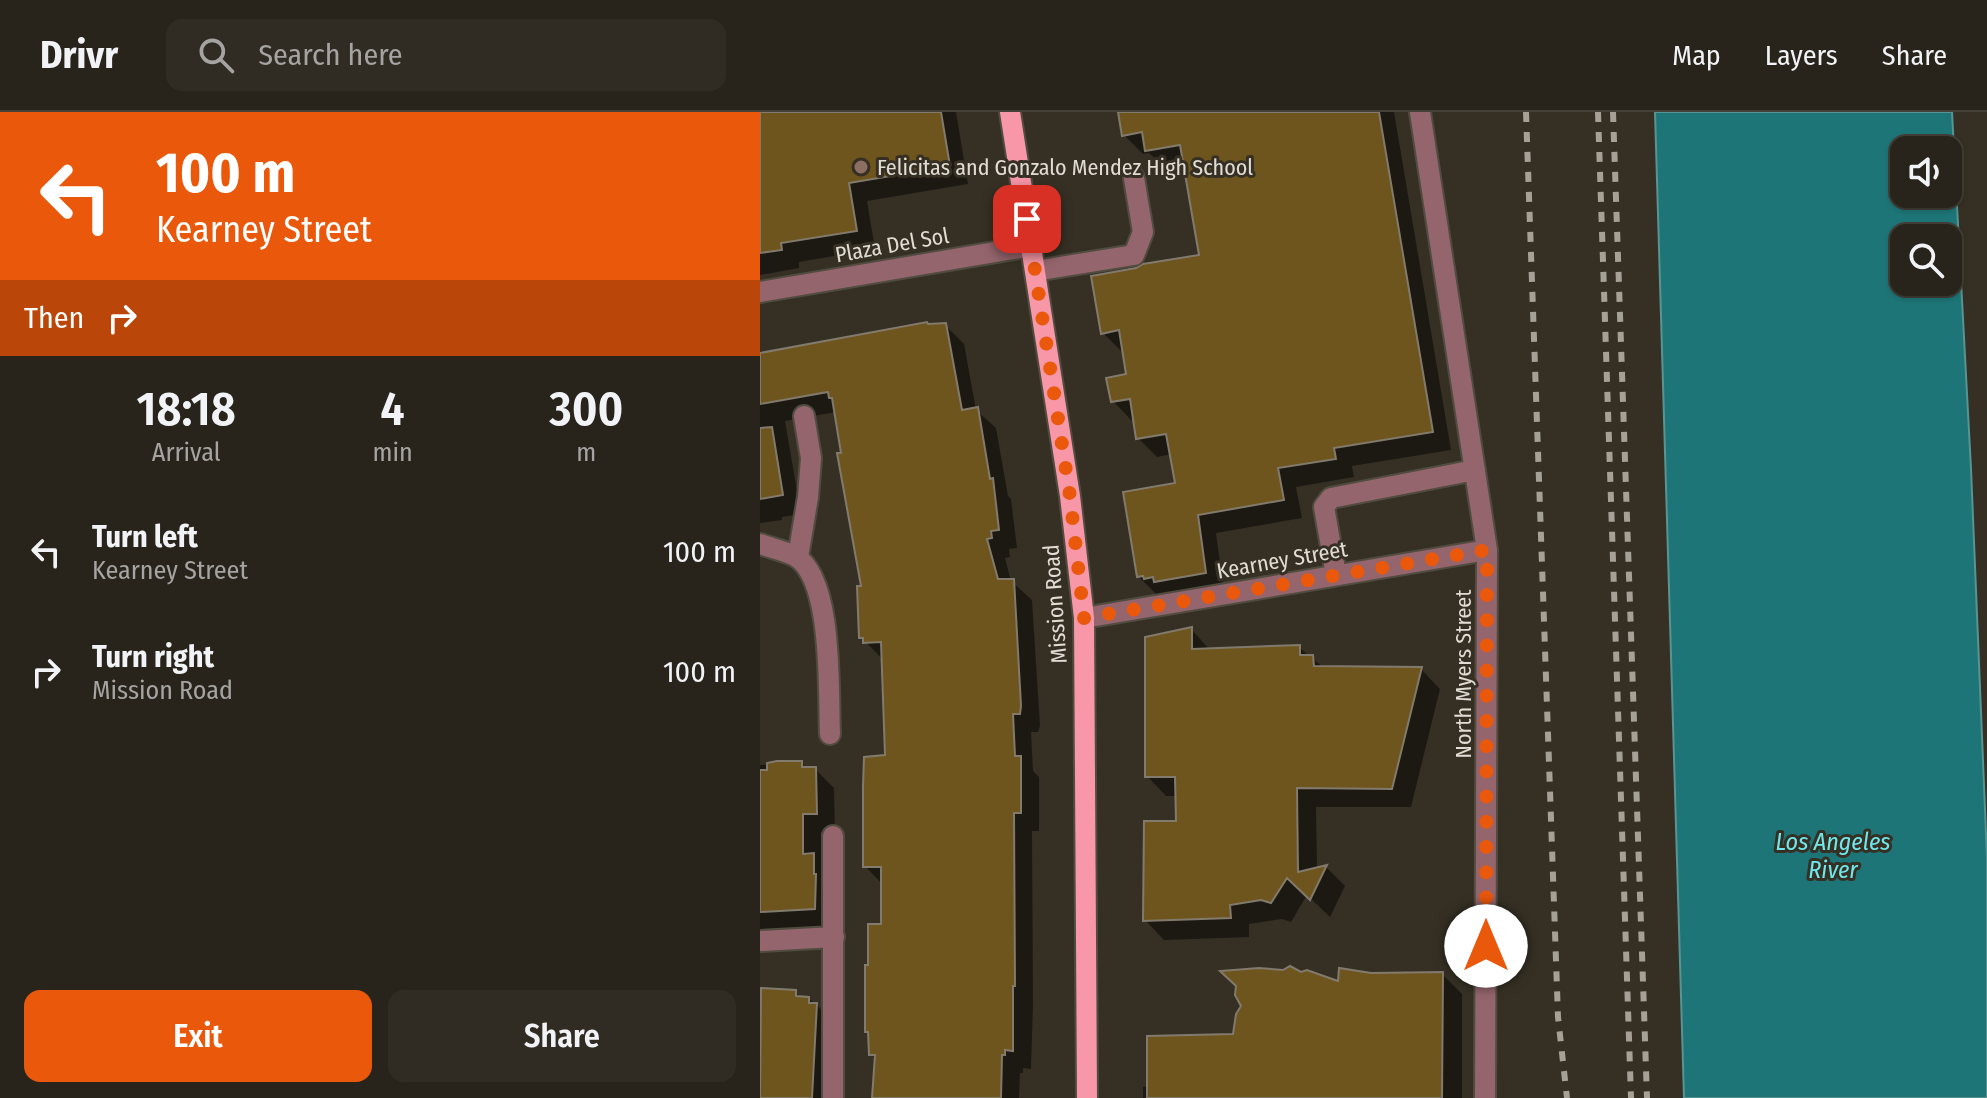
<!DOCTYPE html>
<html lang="en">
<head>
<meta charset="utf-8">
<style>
	:root { --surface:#28241b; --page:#302c24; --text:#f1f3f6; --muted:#a5a4a3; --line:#44413a; --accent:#ea580c }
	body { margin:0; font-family:"Fira Sans Condensed",sans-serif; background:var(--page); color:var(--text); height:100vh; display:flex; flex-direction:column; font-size:30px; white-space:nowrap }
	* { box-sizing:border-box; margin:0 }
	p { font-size:26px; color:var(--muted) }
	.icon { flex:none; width:44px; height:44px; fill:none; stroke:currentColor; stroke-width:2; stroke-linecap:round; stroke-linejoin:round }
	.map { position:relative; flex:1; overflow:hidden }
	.side { display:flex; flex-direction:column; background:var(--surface); width:760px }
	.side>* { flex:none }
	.guide { background:#ea580c; color:#fff; overflow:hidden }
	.controls { position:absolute; left:1130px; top:24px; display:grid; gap:16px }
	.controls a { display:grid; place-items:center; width:72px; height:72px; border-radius:16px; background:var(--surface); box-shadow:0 2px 6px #0004,0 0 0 2px var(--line); font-size:40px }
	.pin { position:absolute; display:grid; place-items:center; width:68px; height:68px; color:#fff; margin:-34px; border-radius:16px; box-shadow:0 4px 12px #0006 }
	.me { position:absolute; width:88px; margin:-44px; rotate:0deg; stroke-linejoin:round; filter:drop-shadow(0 0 6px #0008) }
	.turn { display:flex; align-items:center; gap:28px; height:168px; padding:0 24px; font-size:36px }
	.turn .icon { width:104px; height:104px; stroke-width:2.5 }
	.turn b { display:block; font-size:56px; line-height:68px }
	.then { display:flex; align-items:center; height:76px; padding:0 24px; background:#0003; gap:16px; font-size:30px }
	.eta { display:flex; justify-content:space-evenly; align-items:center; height:136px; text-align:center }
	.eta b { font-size:48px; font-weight:600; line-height:56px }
	.action { display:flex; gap:16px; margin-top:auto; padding:16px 24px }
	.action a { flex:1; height:92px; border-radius:16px; background:var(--accent); color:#fff; font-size:32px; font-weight:600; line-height:92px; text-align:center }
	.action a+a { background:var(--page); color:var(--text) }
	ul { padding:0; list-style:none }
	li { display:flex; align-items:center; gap:24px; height:120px; padding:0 24px }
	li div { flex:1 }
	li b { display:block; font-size:30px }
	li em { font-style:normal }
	header { display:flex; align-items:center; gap:48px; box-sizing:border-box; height:112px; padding:0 40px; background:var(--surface); border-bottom:2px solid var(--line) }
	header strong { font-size:38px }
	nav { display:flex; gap:44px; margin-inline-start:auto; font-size:28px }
	.search { width:560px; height:72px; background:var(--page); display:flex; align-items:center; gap:20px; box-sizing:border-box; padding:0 28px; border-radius:16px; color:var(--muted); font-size:30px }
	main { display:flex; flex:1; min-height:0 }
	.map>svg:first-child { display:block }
</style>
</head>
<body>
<header>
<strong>Drivr</strong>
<div class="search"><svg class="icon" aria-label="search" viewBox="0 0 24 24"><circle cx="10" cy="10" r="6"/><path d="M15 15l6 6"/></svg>Search here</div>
<nav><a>Map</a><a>Layers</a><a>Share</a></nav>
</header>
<main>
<section class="side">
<div class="guide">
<div class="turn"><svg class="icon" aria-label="left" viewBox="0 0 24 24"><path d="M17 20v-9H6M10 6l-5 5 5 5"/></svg><div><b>100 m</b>Kearney Street</div></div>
<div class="then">Then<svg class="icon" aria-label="right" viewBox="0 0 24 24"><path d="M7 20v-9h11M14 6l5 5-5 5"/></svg></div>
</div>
<div class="eta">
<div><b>18:18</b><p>Arrival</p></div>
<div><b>4</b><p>min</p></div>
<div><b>300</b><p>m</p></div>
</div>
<ul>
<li><svg class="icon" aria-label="left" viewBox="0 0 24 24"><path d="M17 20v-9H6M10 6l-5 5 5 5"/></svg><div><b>Turn left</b><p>Kearney Street</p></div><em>100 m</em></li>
<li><svg class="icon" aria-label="right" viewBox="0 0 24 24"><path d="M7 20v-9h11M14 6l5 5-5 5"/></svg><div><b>Turn right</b><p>Mission Road</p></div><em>100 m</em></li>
</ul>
<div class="action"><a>Exit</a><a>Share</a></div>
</section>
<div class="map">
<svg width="1227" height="986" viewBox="0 0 1227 986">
	<rect width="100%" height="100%" fill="#363024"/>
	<path fill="#1e7577" stroke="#589493" stroke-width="2" fill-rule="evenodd" d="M 895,0 L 1192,0 L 1211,357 L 1227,746 L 1227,986 L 924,986 ZM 1144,38 L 1188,38 L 1188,82 L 1144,82 ZM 1144,126 L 1188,126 L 1188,170 L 1144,170 Z"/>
	<path fill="#0007" d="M 0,0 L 196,0 L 208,72 L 107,89 L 115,137 L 39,150 L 39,156 L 0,163 Z
		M 360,0 L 634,0 L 691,338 L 592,354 L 594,365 L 536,375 L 542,406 L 456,421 L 464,480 L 404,485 L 397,483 L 378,464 L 418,373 L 412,342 L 397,345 L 378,326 L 375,307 L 371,308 L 353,289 L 369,264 L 364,239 L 362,240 L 343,221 L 441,145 L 426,54 L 406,57 L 389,41 L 383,42 L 364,23 Z
		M 185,213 L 204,232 L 216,298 L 236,316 L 248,384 L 251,387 L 257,436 L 249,437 L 250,445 L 245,446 L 251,469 L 272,488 L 280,614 L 278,620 L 271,620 L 273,659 L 279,665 L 279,719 L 272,719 L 273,892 L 271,957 L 263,956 L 263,961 L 260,961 L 259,986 L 114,986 L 117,948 L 111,942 L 110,923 L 107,920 L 110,855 L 123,814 L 123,773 L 105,754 L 127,645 L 124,549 L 101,525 L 103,476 L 76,300 L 25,309 L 41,402 L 22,405 L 22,408 L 0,411 L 0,242 Z
		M 431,517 L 450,538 L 539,535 L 564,556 L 661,557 L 680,577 L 651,695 L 556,695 L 557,758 L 566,755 L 585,774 L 570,805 L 547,783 L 531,810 L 522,807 L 489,812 L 489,825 L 404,828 L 385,808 L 418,712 L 418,684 L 406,684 L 387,664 Z
		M 41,651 L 47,657 L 55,657 L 74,676 L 75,720 L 61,720 L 61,752 L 72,762 L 74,816 L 0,821 L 0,653 Z
		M 682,862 L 702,882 L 702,986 L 383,986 L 383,975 L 389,974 L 474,924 L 541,863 L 579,872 L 611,863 Z
		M 0,878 L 35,880 L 42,887 L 49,887 L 57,893 L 75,912 L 72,986 L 0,986 Z"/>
	<path fill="#6e551e" stroke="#827a6c" stroke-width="2" d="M 0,0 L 181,0 L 190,54 L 89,71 L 97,119 L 21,131 L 22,138 L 0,141 Z
		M 358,0 L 619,0 L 673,320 L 574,336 L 576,347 L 518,356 L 524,388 L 438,403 L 446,461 L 394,470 L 393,465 L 384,467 L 383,464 L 377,465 L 363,380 L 415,371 L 406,322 L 376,327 L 370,287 L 351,290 L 346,266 L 366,262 L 359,218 L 341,222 L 331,164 L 376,156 L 383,152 L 439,143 L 420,33 L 385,39 L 382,20 L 362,24 Z
		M 167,210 L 168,212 L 186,211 L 202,298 L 218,295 L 230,367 L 233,366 L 239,418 L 231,419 L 232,426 L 227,427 L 238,467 L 254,467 L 261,594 L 260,602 L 253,602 L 255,644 L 261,644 L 261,701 L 254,701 L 255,874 L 253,874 L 253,939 L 245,938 L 245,943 L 242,943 L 241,986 L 112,986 L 115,943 L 109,943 L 108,920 L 105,920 L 105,853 L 108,853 L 108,812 L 121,812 L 121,755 L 103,755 L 103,675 L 104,645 L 125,643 L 121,530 L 103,531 L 103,526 L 99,526 L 97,474 L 101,474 L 77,341 L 81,341 L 72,286 L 69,286 L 68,280 L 0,292 L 0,241 Z
		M 12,315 L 23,383 L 0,387 L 0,316 Z
		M 432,515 L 432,537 L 540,533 L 540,543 L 553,543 L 554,554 L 662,555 L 632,677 L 537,676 L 538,760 L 567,753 L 550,788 L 527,766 L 511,791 L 501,788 L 470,793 L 471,806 L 383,809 L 384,709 L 416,709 L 415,665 L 385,665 L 385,525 Z
		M 17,649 L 42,649 L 42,655 L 56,655 L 57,702 L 43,702 L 43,742 L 54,741 L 54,762 L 56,762 L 55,797 L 0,800 L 0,658 L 7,658 L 7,651 Z
		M 530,854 L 541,860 L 547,858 L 578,869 L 579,856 L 611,861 L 683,860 L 682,986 L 387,986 L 387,924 L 473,922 L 476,902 L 481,894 L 475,883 L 476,874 L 460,859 L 499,856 L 523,858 Z
		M 1,876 L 36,878 L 36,884 L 49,885 L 49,891 L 57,891 L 52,986 L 0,986 Z"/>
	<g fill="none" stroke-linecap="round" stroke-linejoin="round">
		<g stroke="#514c40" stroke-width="24">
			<path id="minor" d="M 660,0 L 727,438 L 725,986
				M 275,159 L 374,143 L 383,120 L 374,66
				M 0,180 L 271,134
				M 0,432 C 11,436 25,439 35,444 C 74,467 68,581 70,622
				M 38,445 L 48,385 L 51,346 L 44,304
				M 576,463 L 564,395 L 571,386 L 715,358
				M 324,506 L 727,438
				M 0,829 L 74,825
				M 73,986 L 73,724"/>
		</g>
		<g stroke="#514c40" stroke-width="24">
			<path id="major" d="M 250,0 L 310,384 L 324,506 L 327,986"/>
		</g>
		<use href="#minor" stroke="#95656d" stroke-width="20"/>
		<use href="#major" stroke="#f897a7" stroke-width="20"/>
		<path stroke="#a5a197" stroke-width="6" stroke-dasharray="10 10" stroke-linecap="butt" d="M 766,0 L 798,905 L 807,986
			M 838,0 L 871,986
			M 853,0 L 887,986"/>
	</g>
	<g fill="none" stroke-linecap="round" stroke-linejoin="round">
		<path stroke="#ea580c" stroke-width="14" stroke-dasharray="0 25.2" d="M 267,107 L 310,384 L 324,506 L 727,438 L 726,834"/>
	</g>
	<circle fill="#8d6e63" stroke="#363024" stroke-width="3" cx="101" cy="55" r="8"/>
	<g text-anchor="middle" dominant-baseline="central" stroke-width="6" stroke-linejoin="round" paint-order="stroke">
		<g font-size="22" fill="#e1ddd5" stroke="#363024" text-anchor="start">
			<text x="117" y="55">Felicitas and Gonzalo Mendez High School</text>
		</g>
		<g font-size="22" fill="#e1ddd5" stroke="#363024">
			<text transform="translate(132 133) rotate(-10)">Plaza Del Sol</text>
			<text transform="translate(522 448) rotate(-10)">Kearney Street</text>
			<text transform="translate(295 492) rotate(-94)">Mission Road</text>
			<text transform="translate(703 562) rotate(-90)">North Myers Street</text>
		</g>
		<g font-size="24" font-style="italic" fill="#6fe8ec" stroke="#363024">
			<text x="1073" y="730">Los Angeles<tspan x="1073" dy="28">River</tspan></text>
		</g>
	</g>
</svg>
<div class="controls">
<a><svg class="icon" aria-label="sound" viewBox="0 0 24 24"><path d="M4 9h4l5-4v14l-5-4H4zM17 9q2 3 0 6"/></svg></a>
<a><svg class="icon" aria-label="search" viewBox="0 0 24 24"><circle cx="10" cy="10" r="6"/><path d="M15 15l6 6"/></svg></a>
</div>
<div class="pin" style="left:267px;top:107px;background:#d93025"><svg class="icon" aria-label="arrive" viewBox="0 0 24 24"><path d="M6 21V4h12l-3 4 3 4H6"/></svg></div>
<svg class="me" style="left:726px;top:834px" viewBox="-20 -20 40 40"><circle r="19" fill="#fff"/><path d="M0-13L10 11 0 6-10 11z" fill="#ea580c"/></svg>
</div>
</main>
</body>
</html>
